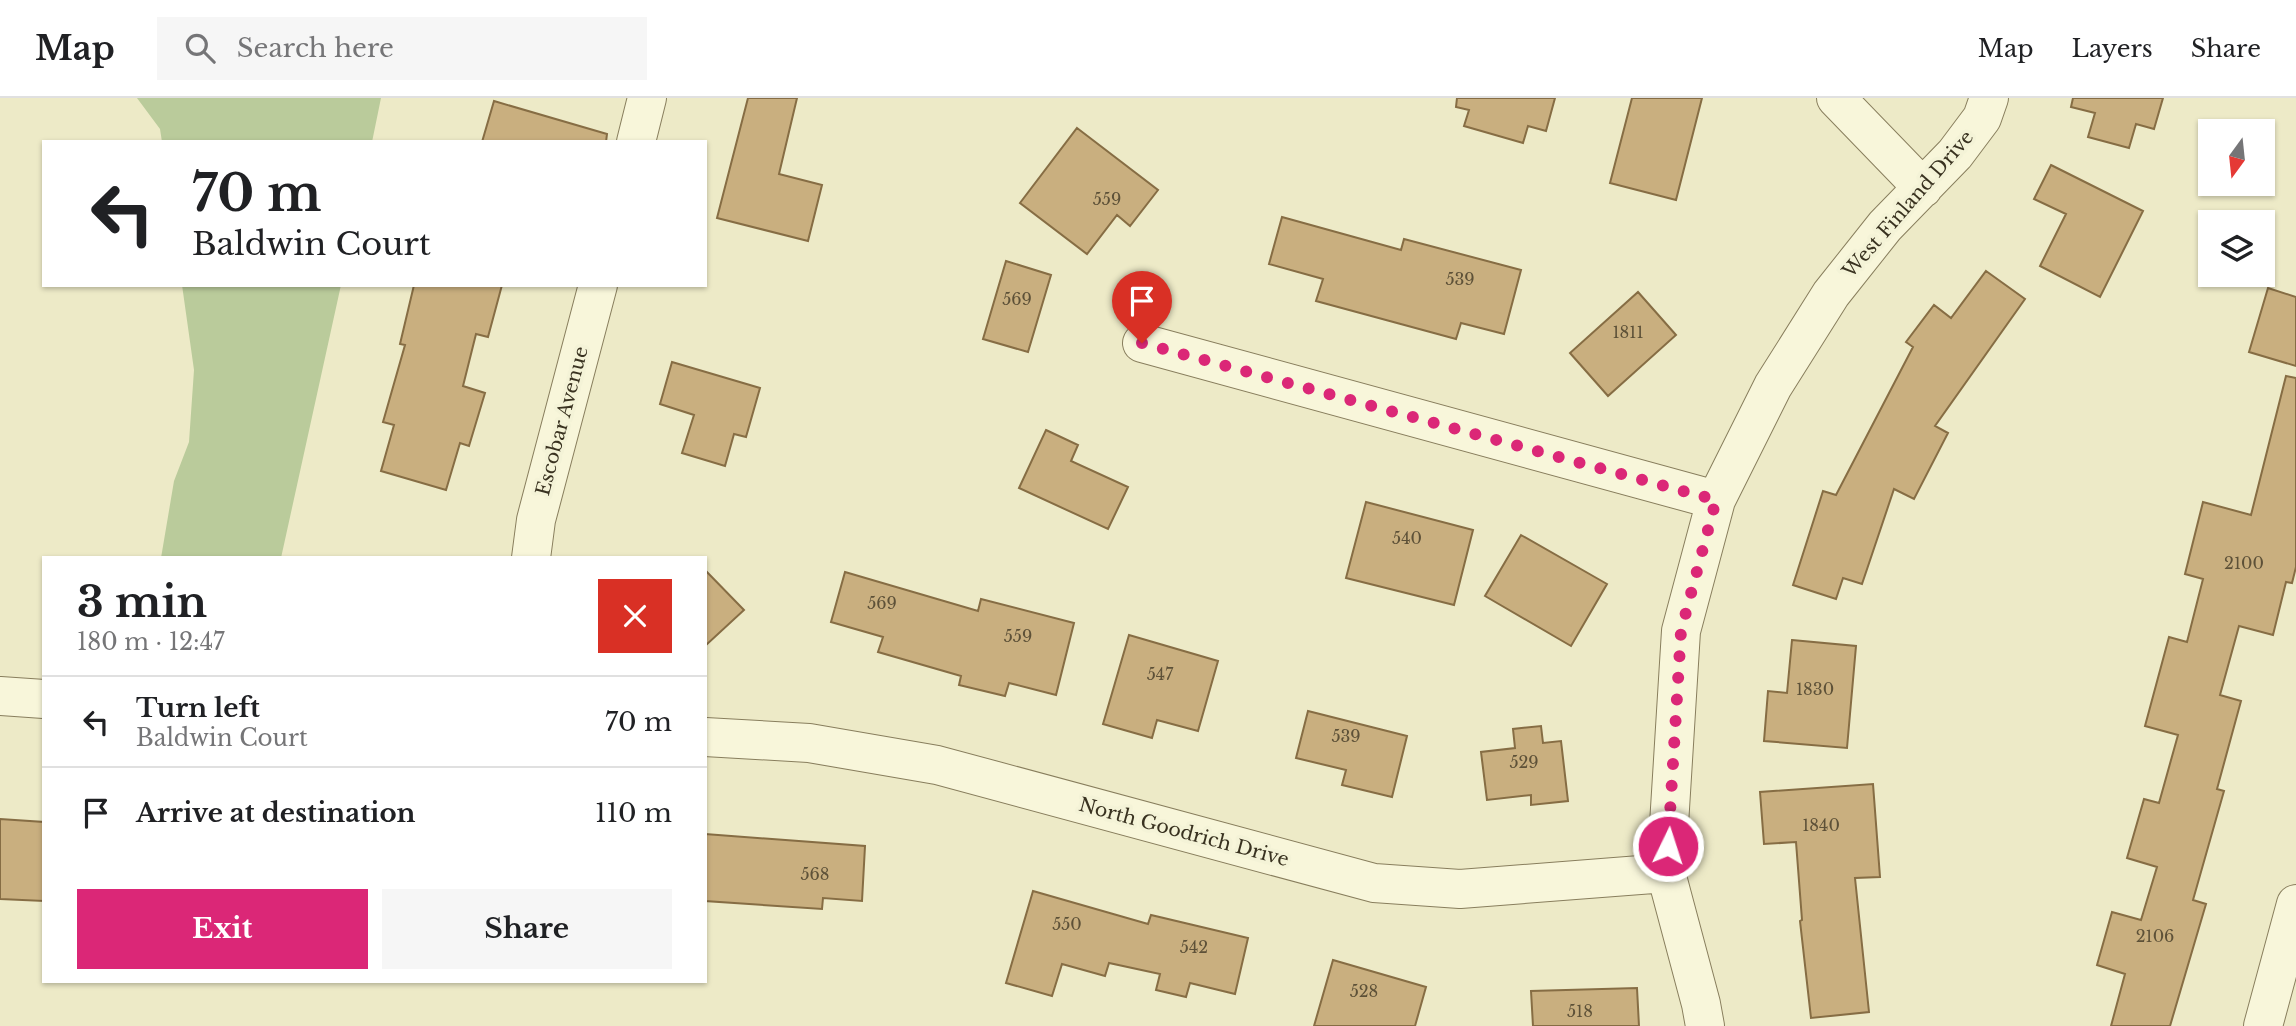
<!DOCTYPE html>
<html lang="en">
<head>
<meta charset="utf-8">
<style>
	:root { --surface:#fff; --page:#f6f6f6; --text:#202124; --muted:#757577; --line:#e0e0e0; --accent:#db2777 }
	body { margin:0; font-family:"Libre Baskerville",serif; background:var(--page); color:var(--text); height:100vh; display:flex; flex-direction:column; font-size:26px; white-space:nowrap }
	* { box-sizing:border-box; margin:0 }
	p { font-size:23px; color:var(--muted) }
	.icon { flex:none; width:38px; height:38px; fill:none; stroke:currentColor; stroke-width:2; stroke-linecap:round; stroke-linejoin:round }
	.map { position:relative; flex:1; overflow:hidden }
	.details { position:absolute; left:42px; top:458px; width:665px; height:427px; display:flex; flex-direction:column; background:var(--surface); border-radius:0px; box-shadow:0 2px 5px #0004 }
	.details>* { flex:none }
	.hud { position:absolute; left:42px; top:42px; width:665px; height:147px; border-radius:0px; box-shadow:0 2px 5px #0004; background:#fff; color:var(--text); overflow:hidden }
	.needle { width:46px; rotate:195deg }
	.fabs { position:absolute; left:2198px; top:21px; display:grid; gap:14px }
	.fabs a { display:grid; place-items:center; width:77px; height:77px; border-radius:0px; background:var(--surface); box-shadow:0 2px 5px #0004; font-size:35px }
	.pin { position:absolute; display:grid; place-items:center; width:60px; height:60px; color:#fff; margin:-72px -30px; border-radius:50% 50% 50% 0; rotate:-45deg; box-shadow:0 0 7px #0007 }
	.pin .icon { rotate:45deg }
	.me { position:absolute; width:77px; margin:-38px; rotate:4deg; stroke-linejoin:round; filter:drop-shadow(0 0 5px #0008) }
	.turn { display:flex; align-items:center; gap:24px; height:147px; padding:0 35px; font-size:32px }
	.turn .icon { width:91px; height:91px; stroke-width:2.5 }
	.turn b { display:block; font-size:49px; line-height:60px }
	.round { display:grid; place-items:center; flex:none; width:74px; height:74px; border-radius:0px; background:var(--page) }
	.head { display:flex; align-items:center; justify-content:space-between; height:119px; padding:0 35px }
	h1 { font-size:42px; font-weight:800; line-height:52px }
	.button { display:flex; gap:14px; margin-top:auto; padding:14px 35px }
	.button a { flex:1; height:80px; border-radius:0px; background:var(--accent); color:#fff; font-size:28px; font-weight:800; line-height:80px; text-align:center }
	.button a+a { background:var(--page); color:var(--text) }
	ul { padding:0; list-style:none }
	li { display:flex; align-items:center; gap:21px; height:91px; padding:0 35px; border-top:2px solid var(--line) }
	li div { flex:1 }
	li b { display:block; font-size:26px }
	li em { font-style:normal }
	header { display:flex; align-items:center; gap:42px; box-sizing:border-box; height:98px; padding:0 35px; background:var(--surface); border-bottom:2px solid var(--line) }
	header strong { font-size:33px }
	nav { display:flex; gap:38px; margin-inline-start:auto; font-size:24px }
	.search { width:490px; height:63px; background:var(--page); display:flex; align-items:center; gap:18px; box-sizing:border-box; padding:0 24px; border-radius:0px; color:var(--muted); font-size:26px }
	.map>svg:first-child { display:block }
</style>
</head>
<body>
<header>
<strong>Map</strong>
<div class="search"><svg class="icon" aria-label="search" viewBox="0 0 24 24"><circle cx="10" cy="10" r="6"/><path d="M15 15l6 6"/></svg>Search here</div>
<nav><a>Map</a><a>Layers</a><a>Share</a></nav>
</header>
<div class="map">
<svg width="2296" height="928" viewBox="0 0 2296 928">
	<rect width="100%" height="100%" fill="#edeac7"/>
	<path fill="#bacb9b" d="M 137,0 L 381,0 L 372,44 L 162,44 L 160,31 Z
		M 182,187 L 341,187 L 281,460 L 161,460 L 174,383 L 189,344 L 194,272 Z"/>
	<path fill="#c9af7f" stroke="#866d44" stroke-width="2" d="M 748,0 L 797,0 L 779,76 L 822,87 L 808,143 L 717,120 Z
		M 1457,0 L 1555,0 L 1546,33 L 1528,28 L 1523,45 L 1464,28 L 1469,12 L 1456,9 Z
		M 1632,0 L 1702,0 L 1676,102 L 1610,85 Z
		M 2073,0 L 2163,0 L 2154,31 L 2136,26 L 2129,50 L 2088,39 L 2095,15 L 2071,9 Z
		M 494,3 L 607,36 L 606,44 L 482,44 Z
		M 1077,30 L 1158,92 L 1130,128 L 1117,117 L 1087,156 L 1020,105 Z
		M 2051,67 L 2143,113 L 2100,199 L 2040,168 L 2066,116 L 2034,101 Z
		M 1282,119 L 1401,152 L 1404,141 L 1521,172 L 1504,236 L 1461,225 L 1456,241 L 1316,203 L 1323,181 L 1269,166 Z
		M 1006,163 L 1051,177 L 1028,254 L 983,241 Z
		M 1986,173 L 2025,201 L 1935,328 L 1948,335 L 1914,401 L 1894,391 L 1862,486 L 1843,480 L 1836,501 L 1793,487 L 1823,393 L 1836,397 L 1913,249 L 1906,244 L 1934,207 L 1951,220 Z
		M 414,187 L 502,187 L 488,239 L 476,236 L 463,288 L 485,295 L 469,348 L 460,345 L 446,392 L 381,373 L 394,327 L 383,324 L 405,247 L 400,246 Z
		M 2268,190 L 2296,199 L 2296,268 L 2249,254 Z
		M 1638,194 L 1676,237 L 1608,298 L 1570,255 Z
		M 672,264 L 760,290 L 746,339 L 734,336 L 725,368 L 682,355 L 694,317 L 660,306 Z
		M 2286,278 L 2296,280 L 2296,469 L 2292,485 L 2286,484 L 2273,537 L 2239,528 L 2220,597 L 2241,603 L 2217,691 L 2224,693 L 2193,802 L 2206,806 L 2170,928 L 2111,928 L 2125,876 L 2097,867 L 2112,814 L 2141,822 L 2157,769 L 2127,760 L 2144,701 L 2159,705 L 2178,637 L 2145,628 L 2169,539 L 2187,544 L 2203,481 L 2185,476 L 2203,404 L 2251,417 Z
		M 1046,332 L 1078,347 L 1071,363 L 1128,389 L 1108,431 L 1019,390 Z
		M 1366,404 L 1473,432 L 1454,507 L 1346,480 Z
		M 1521,437 L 1607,486 L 1571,548 L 1485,498 Z
		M 705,472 L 744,512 L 705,548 Z
		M 845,474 L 978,513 L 981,501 L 1074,525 L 1056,597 L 1009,585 L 1005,598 L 959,587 L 961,578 L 878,554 L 883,539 L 831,524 Z
		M 1129,537 L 1218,563 L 1198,633 L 1157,622 L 1152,640 L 1103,626 Z
		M 1792,542 L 1856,548 L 1847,650 L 1764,643 L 1768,593 L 1787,595 Z
		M 1308,613 L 1407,638 L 1392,699 L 1342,687 L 1346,672 L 1296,660 Z
		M 1541,628 L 1543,645 L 1561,643 L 1568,703 L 1531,707 L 1531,697 L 1487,702 L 1481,654 L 1515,650 L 1513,631 Z
		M 1873,686 L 1880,779 L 1855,780 L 1869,914 L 1811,920 L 1800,823 L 1802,822 L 1796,744 L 1764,746 L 1760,694 Z
		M 0,721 L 44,724 L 44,803 L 0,801 Z
		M 705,736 L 865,748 L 862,803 L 823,800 L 822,811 L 705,803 Z
		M 1033,793 L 1148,826 L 1151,817 L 1248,840 L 1235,896 L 1190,885 L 1186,899 L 1156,892 L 1160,876 L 1109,865 L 1105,878 L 1062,866 L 1052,898 L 1006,885 Z
		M 1333,862 L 1426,889 L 1415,928 L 1314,928 Z
		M 1637,890 L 1639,928 L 1533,928 L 1531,893 Z"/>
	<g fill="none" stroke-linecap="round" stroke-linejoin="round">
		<g stroke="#887e5d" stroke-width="40">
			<path id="minor" d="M 1836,0 L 1923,90
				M 636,44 L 647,0
				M 1142,245 L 1716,402
				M 531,460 L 536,422 L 598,187
				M 0,598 L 44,601
				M 705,639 L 809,645 L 937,667 L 1374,785 L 1460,791 L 1666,775
				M 1705,928 L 1701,906 L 1666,775 L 1681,533 L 1716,402 L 1773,288 L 1831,196 L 1885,128 L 1955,56 L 1982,20 L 1989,0
				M 2263,928 L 2296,806"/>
		</g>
		<use href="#minor" stroke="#f8f6da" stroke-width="38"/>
	</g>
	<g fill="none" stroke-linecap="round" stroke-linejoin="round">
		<path stroke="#db2777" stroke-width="12" stroke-dasharray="0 21.6" d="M 1142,245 L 1716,402 L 1681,533 L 1668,748"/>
	</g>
	<g text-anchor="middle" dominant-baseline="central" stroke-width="7" stroke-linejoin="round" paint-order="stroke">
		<g font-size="16" fill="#5d5138">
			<text x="1107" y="101">559</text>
			<text x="1460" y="181">539</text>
			<text x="1017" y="201">569</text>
			<text x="1628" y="234">1811</text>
			<text x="1407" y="440">540</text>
			<text x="2244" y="465">2100</text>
			<text x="882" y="505">569</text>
			<text x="1018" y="538">559</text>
			<text x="1160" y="576">547</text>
			<text x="1815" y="591">1830</text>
			<text x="1346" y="638">539</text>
			<text x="1524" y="664">529</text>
			<text x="1821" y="727">1840</text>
			<text x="815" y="776">568</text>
			<text x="1067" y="826">550</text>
			<text x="2155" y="838">2106</text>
			<text x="1194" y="849">542</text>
			<text x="1364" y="893">528</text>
			<text x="1580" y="913">518</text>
		</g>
		<g font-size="19" fill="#393220" stroke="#f4f3d7">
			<text transform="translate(1908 106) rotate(-49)">West Finland Drive</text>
			<text transform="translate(562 323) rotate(-75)">Escobar Avenue</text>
			<text transform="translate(1184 734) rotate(15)">North Goodrich Drive</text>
		</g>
	</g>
</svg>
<div class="fabs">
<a><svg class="needle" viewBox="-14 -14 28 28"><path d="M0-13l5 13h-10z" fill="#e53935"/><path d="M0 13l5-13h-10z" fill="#757577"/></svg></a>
<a><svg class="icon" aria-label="layers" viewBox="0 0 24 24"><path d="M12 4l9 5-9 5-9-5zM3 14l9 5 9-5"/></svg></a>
</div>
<div class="pin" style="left:1142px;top:245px;background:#d93025"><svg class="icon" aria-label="arrive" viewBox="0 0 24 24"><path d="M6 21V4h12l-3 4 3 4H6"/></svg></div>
<svg class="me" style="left:1668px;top:748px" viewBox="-20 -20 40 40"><circle r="17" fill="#db2777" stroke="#fff" stroke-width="3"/><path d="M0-11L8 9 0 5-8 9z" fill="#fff"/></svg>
<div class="hud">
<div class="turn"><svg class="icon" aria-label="left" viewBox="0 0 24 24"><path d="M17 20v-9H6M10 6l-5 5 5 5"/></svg><div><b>70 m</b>Baldwin Court</div></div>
</div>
<section class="details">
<div class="head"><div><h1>3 min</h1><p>180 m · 12:47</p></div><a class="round" style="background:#d93025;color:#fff"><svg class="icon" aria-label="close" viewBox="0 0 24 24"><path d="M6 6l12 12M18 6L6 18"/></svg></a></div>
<ul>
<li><svg class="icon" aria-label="left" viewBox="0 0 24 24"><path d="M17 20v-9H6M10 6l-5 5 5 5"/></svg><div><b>Turn left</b><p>Baldwin Court</p></div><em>70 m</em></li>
<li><svg class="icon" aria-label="arrive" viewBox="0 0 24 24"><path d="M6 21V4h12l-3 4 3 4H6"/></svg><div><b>Arrive at destination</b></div><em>110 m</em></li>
</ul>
<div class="button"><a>Exit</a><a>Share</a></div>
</section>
</div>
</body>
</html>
